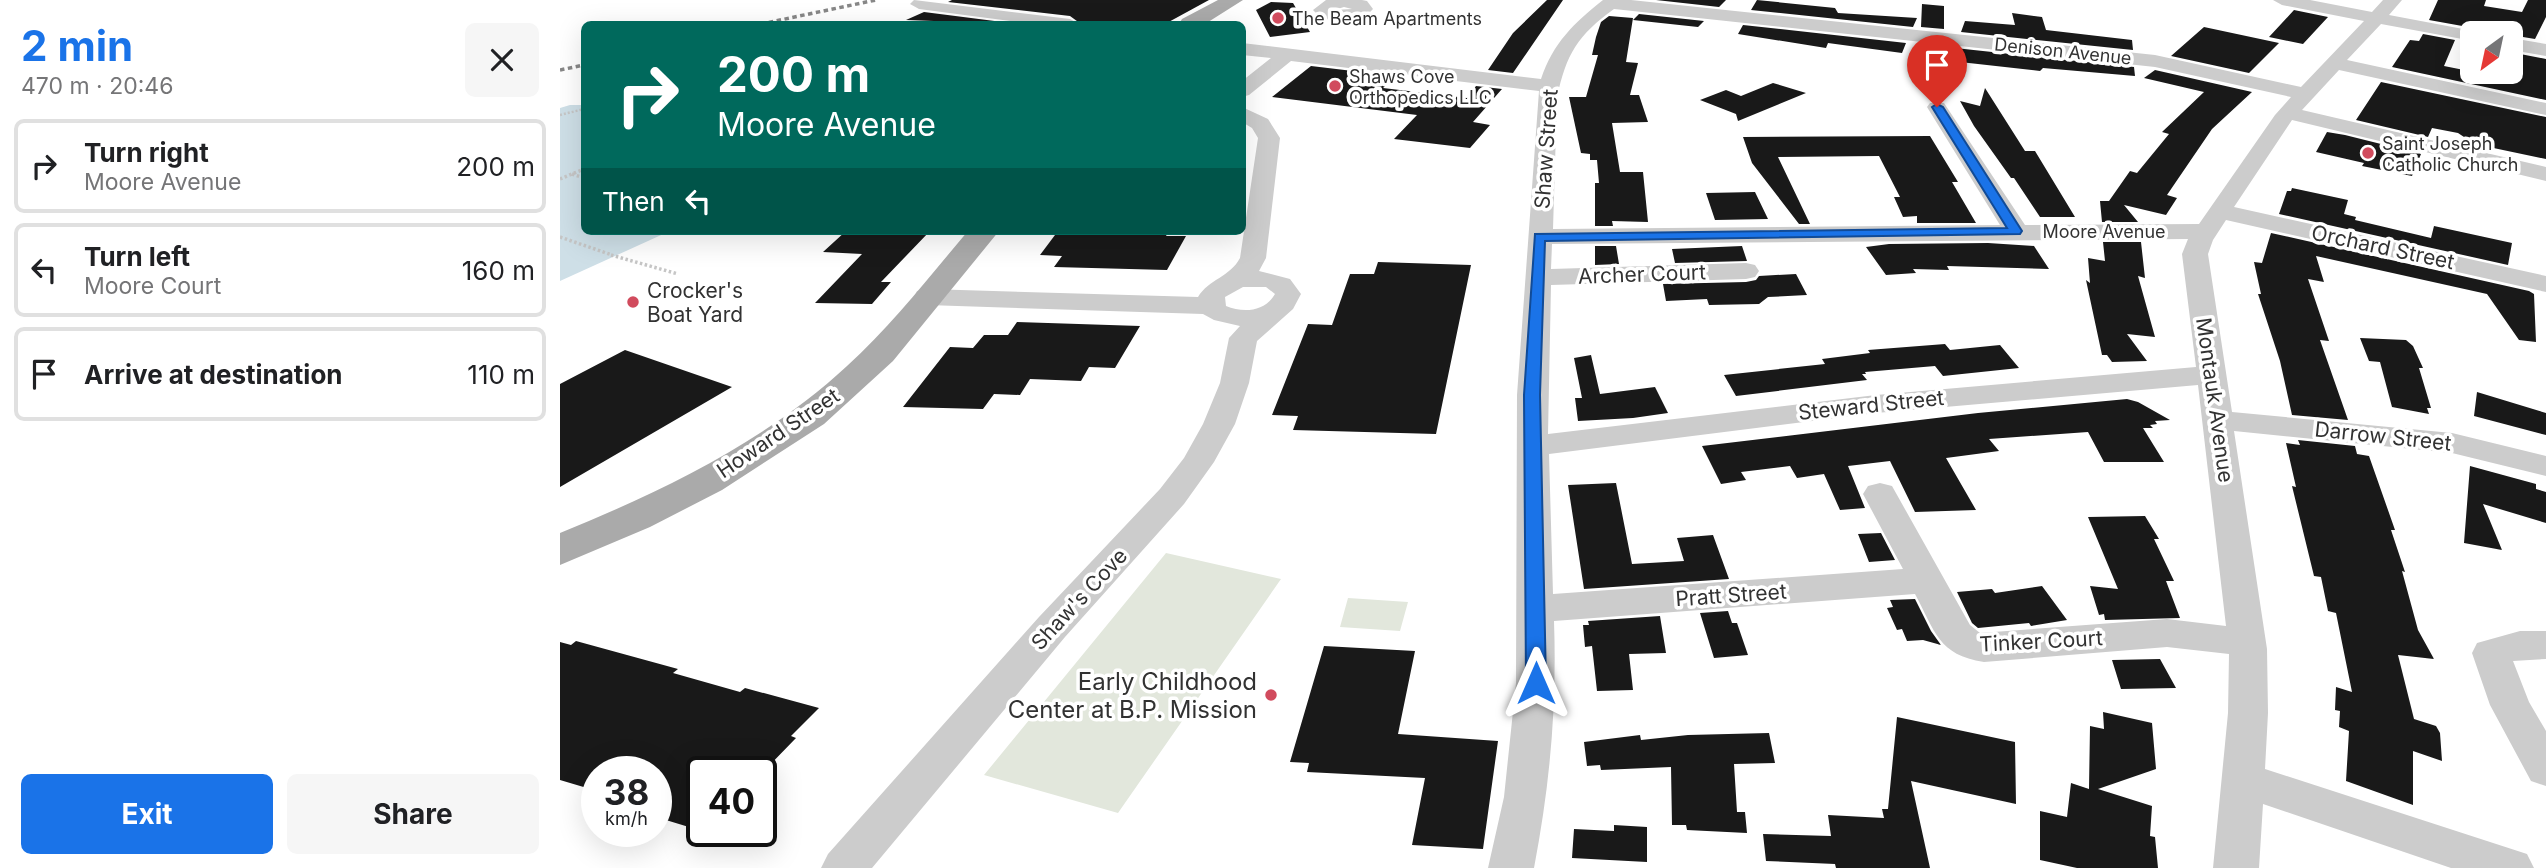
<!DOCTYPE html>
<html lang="en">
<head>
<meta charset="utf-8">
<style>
	:root { --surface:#fff; --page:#f6f6f6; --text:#202124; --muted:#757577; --line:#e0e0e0; --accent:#1a73e8 }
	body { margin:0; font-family:Inter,sans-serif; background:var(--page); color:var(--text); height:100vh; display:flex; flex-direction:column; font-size:26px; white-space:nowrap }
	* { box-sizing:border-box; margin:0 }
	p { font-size:23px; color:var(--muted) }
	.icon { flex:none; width:38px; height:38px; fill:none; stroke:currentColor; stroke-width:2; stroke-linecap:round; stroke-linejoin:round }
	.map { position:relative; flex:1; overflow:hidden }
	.side { display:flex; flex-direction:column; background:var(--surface); width:560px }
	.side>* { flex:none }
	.guide { position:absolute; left:21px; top:21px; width:665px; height:214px; border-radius:10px; box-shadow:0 7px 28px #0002; background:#00695c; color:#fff; overflow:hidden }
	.needle { width:46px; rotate:213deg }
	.tools { position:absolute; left:1900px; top:21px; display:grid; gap:14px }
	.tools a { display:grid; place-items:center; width:63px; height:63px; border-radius:10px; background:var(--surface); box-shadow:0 7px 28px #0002; font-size:35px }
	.speed { position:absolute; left:21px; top:756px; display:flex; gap:14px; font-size:35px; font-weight:700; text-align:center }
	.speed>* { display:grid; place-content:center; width:91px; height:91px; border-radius:50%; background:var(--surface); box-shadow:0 7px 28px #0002; line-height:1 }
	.speed small { font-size:18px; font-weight:400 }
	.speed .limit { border:4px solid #111; border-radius:10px; background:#fff; color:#111 }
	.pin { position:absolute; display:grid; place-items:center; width:60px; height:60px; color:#fff; margin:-72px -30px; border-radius:50% 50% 50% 0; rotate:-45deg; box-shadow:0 0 7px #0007 }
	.pin .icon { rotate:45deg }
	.me { position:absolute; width:77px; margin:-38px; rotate:0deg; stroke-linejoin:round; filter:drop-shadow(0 0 5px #0008) }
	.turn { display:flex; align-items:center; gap:24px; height:147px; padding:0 21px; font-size:32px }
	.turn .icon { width:91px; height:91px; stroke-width:2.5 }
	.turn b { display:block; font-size:49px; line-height:60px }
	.then { display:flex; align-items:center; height:66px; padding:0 21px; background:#0003; gap:14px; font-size:26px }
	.round { display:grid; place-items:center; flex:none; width:74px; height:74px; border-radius:10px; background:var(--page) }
	.headline { display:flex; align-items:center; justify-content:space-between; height:119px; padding:0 21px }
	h1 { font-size:42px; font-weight:700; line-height:52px; color:var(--accent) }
	.primary-button { display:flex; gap:14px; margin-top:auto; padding:14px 21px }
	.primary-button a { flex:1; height:80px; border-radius:10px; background:var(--accent); color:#fff; font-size:28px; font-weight:700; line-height:80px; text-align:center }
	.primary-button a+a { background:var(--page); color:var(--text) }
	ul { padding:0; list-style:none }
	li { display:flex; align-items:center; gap:21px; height:94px; margin:0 14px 10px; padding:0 7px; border:4px solid var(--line); border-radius:10px }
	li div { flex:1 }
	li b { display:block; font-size:26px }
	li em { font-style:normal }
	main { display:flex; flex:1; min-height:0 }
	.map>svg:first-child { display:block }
</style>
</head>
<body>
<main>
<section class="side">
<div class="headline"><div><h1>2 min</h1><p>470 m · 20:46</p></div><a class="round"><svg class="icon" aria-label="close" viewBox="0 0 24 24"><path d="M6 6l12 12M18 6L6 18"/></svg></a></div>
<ul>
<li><svg class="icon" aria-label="right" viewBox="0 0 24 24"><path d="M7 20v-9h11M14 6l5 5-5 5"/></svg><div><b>Turn right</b><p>Moore Avenue</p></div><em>200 m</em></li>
<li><svg class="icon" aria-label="left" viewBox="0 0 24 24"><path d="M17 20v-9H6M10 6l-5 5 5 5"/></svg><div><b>Turn left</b><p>Moore Court</p></div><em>160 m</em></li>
<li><svg class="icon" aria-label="arrive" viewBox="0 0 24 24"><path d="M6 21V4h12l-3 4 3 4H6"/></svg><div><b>Arrive at destination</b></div><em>110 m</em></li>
</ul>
<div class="primary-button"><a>Exit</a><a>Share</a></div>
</section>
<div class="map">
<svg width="1986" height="868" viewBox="0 0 1986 868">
	<rect width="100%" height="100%" fill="#fff"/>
	<path fill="#e2e7dc" d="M 606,553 L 721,579 L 558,813 L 424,775 Z
		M 788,598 L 848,602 L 840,631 L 780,627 Z"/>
	<path fill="#cedfe7" d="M 10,105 L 24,105 L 24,231 L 125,231 L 0,289 L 0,108 Z"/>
	<path fill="#fff" d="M 110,231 L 128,231 L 0,292 L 0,281 Z"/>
	<path fill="#191919" d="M 392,0 L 649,0 L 605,24 L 521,24 L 510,16 L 388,2 Z
		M 987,0 L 1003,0 L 953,73 L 928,70 L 953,33 Z
		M 1096,0 L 1166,0 L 1159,7 Z
		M 1197,0 L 1275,8 L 1278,13 L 1357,18 L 1353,27 L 1191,10 Z
		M 1878,0 L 1926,0 L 1924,6 L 1962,12 L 1968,0 L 1986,0 L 1986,17 L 1975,39 L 1951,35 L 1951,33 L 1921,33 L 1919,29 L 1869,20 Z
		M 711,2 L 733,3 L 750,32 L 710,37 L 696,10 Z
		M 1362,4 L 1384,6 L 1384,29 L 1361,27 Z
		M 1734,10 L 1768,17 L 1743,44 L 1709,37 Z
		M 364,12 L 458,24 L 346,20 Z
		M 1452,13 L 1482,17 L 1486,30 L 1572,40 L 1573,50 L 1401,32 L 1405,21 L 1455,25 Z
		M 1079,14 L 1144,21 L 1138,27 L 1073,20 Z
		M 1049,16 L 1073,18 L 1066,62 L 1078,63 L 1070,95 L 1079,95 L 1088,122 L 1052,123 L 1060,172 L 1083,172 L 1088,222 L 1052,221 L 1053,226 L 1035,226 L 1035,183 L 1039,183 L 1037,160 L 1030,160 L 1030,154 L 1021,153 L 1009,97 L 1026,97 L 1038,55 L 1032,55 L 1036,37 L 1041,22 Z
		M 1183,25 L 1346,43 L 1342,53 L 1268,43 L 1266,48 L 1178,34 Z
		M 1644,27 L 1719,43 L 1689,73 L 1611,56 Z
		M 1863,34 L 1895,40 L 1884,66 L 1944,78 L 1947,72 L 1951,72 L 1955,53 L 1986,59 L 1986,100 L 1832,67 L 1850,40 L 1859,41 Z
		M 1395,48 L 1574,67 L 1575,76 L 1483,68 L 1480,71 L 1391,61 Z
		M 751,66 L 835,76 L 823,88 L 907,98 L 916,86 L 942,89 L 913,122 L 930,125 L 910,148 L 834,139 L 857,115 L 712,97 Z
		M 1595,70 L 1692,92 L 1652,129 L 1607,195 L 1617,198 L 1606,215 L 1564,205 L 1578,222 L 1542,222 L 1540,201 L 1549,201 L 1570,171 L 1577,173 L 1609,134 L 1602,132 L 1644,92 L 1584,78 Z
		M 1821,82 L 1986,117 L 1986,159 L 1924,146 L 1922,149 L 1898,133 L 1872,128 L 1868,137 L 1796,120 Z
		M 1213,83 L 1246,93 L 1178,121 L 1176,114 L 1140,100 L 1166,90 L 1181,96 Z
		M 1425,88 L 1465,151 L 1475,151 L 1515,217 L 1480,217 L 1454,178 L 1451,178 L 1414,126 L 1400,101 L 1420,106 Z
		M 1767,132 L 1785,135 L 1861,154 L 1852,176 L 1802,166 L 1804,163 L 1756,152 Z
		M 1370,136 L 1398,182 L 1392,182 L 1416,223 L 1357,223 L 1357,216 L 1343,217 L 1334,197 L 1340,197 L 1319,156 L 1218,157 L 1250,224 L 1239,224 L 1192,163 L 1183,137 Z
		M 1732,188 L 1788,200 L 1784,214 L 1796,217 L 1795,220 L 1871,238 L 1874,226 L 1952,243 L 1948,265 L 1719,214 L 1727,191 L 1731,191 Z
		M 1195,192 L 1208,219 L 1155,220 L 1146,193 Z
		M 286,231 L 370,231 L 321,282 L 331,282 L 312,304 L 255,303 L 302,254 L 263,252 Z
		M 498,231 L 609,231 L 606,236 L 626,236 L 607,270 L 494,267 L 502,256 L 480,255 Z
		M 1711,233 L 1969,291 L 1974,294 L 1976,342 L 1959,340 L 1927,294 L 1756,256 L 1764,282 L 1748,279 L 1769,341 L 1760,340 L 1788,420 L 1732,415 L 1720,361 L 1698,294 L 1701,294 L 1694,262 L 1702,263 Z
		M 1543,242 L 1581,242 L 1585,278 L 1578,276 L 1595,337 L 1567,334 L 1587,361 L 1552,362 L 1547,355 L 1542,355 L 1526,280 L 1530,283 L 1528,258 L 1545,261 Z
		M 1428,243 L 1474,246 L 1489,269 L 1387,266 L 1389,270 L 1353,269 L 1356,273 L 1326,275 L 1306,247 L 1329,244 Z
		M 1035,246 L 1056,246 L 1059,264 L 1035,265 Z
		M 1182,246 L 1187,261 L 1115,263 L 1112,249 Z
		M 818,262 L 911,265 L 876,434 L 733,430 L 738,416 L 712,415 L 748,324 L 772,325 L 790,274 L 814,274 Z
		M 1236,274 L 1247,295 L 1208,297 L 1199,304 L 1149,305 L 1147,299 L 1106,301 L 1103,284 L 1186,282 L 1196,280 L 1199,276 Z
		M 457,322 L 580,326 L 555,368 L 529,367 L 521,381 L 470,379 L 460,395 L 434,394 L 423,409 L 343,407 L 390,347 L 413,348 L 424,335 L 448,335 Z
		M 1800,338 L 1846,340 L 1853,346 L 1863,368 L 1859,368 L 1871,408 L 1867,408 L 1869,414 L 1832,407 L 1820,362 L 1809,361 Z
		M 1385,344 L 1390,350 L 1440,345 L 1459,368 L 1383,376 L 1375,366 L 1305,372 L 1306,374 L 1302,374 L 1307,380 L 1176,396 L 1164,375 L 1265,364 L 1262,359 L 1310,353 L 1308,350 Z
		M 65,350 L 172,387 L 0,487 L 0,384 Z
		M 1031,355 L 1040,394 L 1095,387 L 1108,413 L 1073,418 L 1018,421 L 1015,398 L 1022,398 L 1014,358 Z
		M 1917,392 L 1986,413 L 1986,435 L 1914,416 Z
		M 1567,399 L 1578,402 L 1610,420 L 1595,421 L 1597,424 L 1590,425 L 1593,428 L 1583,428 L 1604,462 L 1544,462 L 1528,432 L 1429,439 L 1439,451 L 1386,458 L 1416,510 L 1355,512 L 1330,461 L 1288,466 L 1305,508 L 1280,510 L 1264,474 L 1237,478 L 1230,466 L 1181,472 L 1186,480 L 1161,484 L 1142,446 L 1418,413 Z
		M 1738,440 L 1795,446 L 1797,454 L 1809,456 L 1835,530 L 1831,530 L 1845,572 L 1842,571 L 1858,630 L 1874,659 L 1838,655 L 1854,719 L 1876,726 L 1880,733 L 1882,761 L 1853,751 L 1853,805 L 1786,781 L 1789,731 L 1779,727 L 1780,711 L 1775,710 L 1776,687 L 1792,692 L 1776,613 L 1768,611 L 1761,577 L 1754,576 L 1732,486 L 1736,487 L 1726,443 L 1740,445 Z
		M 1910,466 L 1976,484 L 1976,489 L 1986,492 L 1986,523 L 1923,504 L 1942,550 L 1904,543 Z
		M 1056,483 L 1072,564 L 1124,561 L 1117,538 L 1153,535 L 1169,579 L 1024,589 L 1008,485 Z
		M 1585,516 L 1599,539 L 1594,539 L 1614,581 L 1606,581 L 1620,618 L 1545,620 L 1544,614 L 1539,615 L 1530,586 L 1558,589 L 1528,517 Z
		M 1321,533 L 1335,560 L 1309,562 L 1298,534 Z
		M 1482,586 L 1507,620 L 1471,626 L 1469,623 L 1418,628 L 1412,623 L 1397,592 L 1432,589 L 1435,593 Z
		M 1355,599 L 1371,631 L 1381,645 L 1363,640 L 1347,641 L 1342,629 L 1337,630 L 1327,608 L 1333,607 L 1330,600 Z
		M 1168,611 L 1172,623 L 1177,623 L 1188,655 L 1154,658 L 1140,613 Z
		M 1100,616 L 1106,653 L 1069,654 L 1073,690 L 1037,691 L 1032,646 L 1025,647 L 1023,625 L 1029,625 L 1028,621 Z
		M 16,641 L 118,669 L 113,673 L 180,692 L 185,688 L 259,708 L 231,736 L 236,738 L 203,772 L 142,772 L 142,831 L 96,817 L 96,772 L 37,772 L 37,791 L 0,780 L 0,642 L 11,645 Z
		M 764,646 L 855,651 L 838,734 L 938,741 L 923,849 L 852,845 L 865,778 L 747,772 L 749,763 L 730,762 Z
		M 1600,659 L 1616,688 L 1561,689 L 1552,660 Z
		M 1543,712 L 1592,723 L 1596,769 L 1538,789 L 1592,806 L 1590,836 L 1595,837 L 1598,868 L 1517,868 L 1480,860 L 1480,811 L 1507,817 L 1511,783 L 1529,789 L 1530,726 L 1544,729 Z
		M 1337,717 L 1455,742 L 1456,804 L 1351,781 L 1370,868 L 1276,868 L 1275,864 L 1206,861 L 1203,834 L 1271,836 L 1268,815 L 1324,818 L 1322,809 L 1328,809 Z
		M 1209,733 L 1215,763 L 1174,764 L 1177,812 L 1185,812 L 1187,833 L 1127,830 L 1126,825 L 1112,825 L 1111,767 L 1041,770 L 1040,765 L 1027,766 L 1024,742 L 1080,735 L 1081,740 L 1128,735 Z
		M 1054,825 L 1087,827 L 1087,862 L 1012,858 L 1014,829 L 1054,831 Z"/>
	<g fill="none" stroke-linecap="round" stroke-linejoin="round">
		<path stroke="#c6c6c6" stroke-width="2.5" stroke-dasharray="2 2" stroke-linecap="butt" d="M 0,115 L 24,109"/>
		<path stroke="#c6c6c6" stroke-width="3.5" stroke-dasharray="2.5 2.5" stroke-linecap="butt" d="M 12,174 L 24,178
			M 0,179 L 24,169
			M 0,237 L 52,255
			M 51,255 L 118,274"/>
		<path fill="#ccc" fill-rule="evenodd" d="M 354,0 L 510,19 L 519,24 L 474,24 L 359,9 L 350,4 Z
			M 766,0 L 802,0 L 807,1 L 813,9 C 799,25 767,26 753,10 ZM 784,7 L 792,9 L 774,10 Z
			M 1043,0 L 1071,0 L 1595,55 L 1741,87 L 1804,21 L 1722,5 L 1713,0 L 1750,0 L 1812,12 L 1823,0 L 1842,0 L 1829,15 L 1919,32 L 1913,33 L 1913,41 L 1821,24 L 1787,60 L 1986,103 L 1986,115 L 1779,70 L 1742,110 L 1986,167 L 1986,181 L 1732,120 L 1674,207 L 1986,276 L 1986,292 L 1666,220 L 1653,240 L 1648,254 L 1672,412 L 1892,433 L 1986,456 L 1986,476 L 1892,453 L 1674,431 L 1707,649 L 1708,713 L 1705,769 L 1967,854 L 1974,868 L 1891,868 L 1703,804 L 1699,868 L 1653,868 L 1668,713 L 1669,654 L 1607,647 L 1424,662 C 1378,655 1375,631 1355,594 L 994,621 C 997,707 990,784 974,868 L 928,868 L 944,797 L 956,683 L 957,395 L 979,91 L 731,61 L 689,95 L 682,97 L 682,81 L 711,58 L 682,55 L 682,43 L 981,79 C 993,43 1014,23 1043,0 ZM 1054,9 L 1595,67 L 1731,97 L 1715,115 L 1639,224 L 1465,225 L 1384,103 L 1370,103 L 1367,107 L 1440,225 L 993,229 L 997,98 C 1006,54 1018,35 1054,9 ZM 1628,239 L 1622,254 L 1636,367 L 1316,395 L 988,434 L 991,285 L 1186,279 L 1195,277 L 1199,271 L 1195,265 L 1186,263 L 991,269 L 992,244 ZM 1638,385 L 1666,626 L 1607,619 L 1420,633 L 1410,625 L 1332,486 L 1320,483 L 1308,486 L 1303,494 L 1343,569 L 993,594 L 989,454 L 1316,413 Z
			M 1951,38 L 1986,44 L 1986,56 L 1951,50 Z
			M 682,107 L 708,119 L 720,138 L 706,258 L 699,271 L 730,279 L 741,294 L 733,309 L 697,341 L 689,383 L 675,424 L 654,462 L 624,504 L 505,637 L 312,868 L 261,868 L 268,854 L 479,617 L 600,489 L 624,458 L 643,424 L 660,383 L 669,338 L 680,326 L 654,320 L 643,314 L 367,305 L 357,303 L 354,297 L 357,291 L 367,289 L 638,297 C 649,279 670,277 680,258 L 698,138 L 692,128 L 682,122 ZM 683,287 L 706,287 L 715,294 C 705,312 683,313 666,306 L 665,297 Z
			M 1960,631 L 1986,631 L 1986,659 L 1953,661 L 1969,702 L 1986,731 L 1986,786 L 1971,781 L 1930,705 L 1912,653 L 1917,643 Z"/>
		<path fill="#aaa" fill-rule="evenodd" d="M 658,0 L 683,0 L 645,24 L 619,24 L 622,19 Z
			M 408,231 L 439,231 L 333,361 L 264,424 L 162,490 L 90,527 L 0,565 L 0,533 C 103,491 205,442 287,366 C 332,325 369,277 408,231 Z"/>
		<path stroke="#878787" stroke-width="3.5" stroke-dasharray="4.5 3.5" stroke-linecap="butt" d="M 201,24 L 316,0
			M 0,70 L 24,65"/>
	</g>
	<path fill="#1a73e8" stroke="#114b97" stroke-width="2" d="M 1377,104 L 1383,107 L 1462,231 L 1460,234 L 985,241 L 980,395 L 986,683 L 983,689 L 976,691 L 969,689 L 966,683 L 964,395 L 975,234 L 1447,228 L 1372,107 Z"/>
	<g fill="#d14b5d" stroke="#fff" stroke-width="2.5">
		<circle cx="718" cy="18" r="7"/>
		<circle cx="775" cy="86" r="7"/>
		<circle cx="1808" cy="153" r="7"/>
		<circle cx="73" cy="302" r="7"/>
		<circle cx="711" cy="695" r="7"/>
	</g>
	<g text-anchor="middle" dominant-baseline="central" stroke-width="7" stroke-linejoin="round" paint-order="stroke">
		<g font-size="18" fill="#323232" stroke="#fff" text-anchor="start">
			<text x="732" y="18">The Beam Apartments</text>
			<text x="789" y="76">Shaws Cove<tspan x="789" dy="21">Orthopedics LLC</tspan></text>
			<text x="1822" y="143">Saint Joseph<tspan x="1822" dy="21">Catholic Church</tspan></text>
		</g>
		<g font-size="18" fill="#323232" stroke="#fff">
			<text transform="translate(1503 51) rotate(6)">Denison Avenue</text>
			<text x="1544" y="231">Moore Avenue</text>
		</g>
		<g font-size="21" fill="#323232" stroke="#fff">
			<text transform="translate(986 149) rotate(-86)">Shaw Street</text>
			<text transform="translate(1823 247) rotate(12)">Orchard Street</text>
			<text transform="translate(1082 274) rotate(-2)">Archer Court</text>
			<text transform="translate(1655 400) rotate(82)">Montauk Avenue</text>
			<text transform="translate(1311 405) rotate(-6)">Steward Street</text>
			<text transform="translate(218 433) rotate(-34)">Howard Street</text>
			<text transform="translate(1823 436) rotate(6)">Darrow Street</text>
			<text transform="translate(1171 595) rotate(-4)">Pratt Street</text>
			<text transform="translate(519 599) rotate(-47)">Shaw's Cove</text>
			<text transform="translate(1481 641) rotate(-3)">Tinker Court</text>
		</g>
		<g font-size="21" fill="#323232" stroke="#fff" text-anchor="start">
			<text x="87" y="290">Crocker's<tspan x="87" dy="24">Boat Yard</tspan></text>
		</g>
		<g font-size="24" fill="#323232" stroke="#fff" text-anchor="end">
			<text x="697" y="681">Early Childhood<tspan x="697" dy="28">Center at B.P. Mission</tspan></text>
		</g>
	</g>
</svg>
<div class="tools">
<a><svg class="needle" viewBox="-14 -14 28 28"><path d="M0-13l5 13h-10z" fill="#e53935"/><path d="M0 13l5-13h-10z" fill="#757577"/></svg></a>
</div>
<div class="speed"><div>38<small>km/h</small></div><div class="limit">40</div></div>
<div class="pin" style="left:1377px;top:107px;background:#d93025"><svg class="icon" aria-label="arrive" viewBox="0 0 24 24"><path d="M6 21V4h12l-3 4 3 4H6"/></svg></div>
<svg class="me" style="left:976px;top:683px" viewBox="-20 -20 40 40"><path d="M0-17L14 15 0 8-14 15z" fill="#1a73e8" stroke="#fff" stroke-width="4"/></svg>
<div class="guide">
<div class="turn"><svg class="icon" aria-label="right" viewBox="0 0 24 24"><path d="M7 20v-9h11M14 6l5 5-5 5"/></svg><div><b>200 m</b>Moore Avenue</div></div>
<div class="then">Then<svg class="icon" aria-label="left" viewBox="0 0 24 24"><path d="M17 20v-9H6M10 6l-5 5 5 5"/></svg></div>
</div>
</div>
</main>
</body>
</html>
